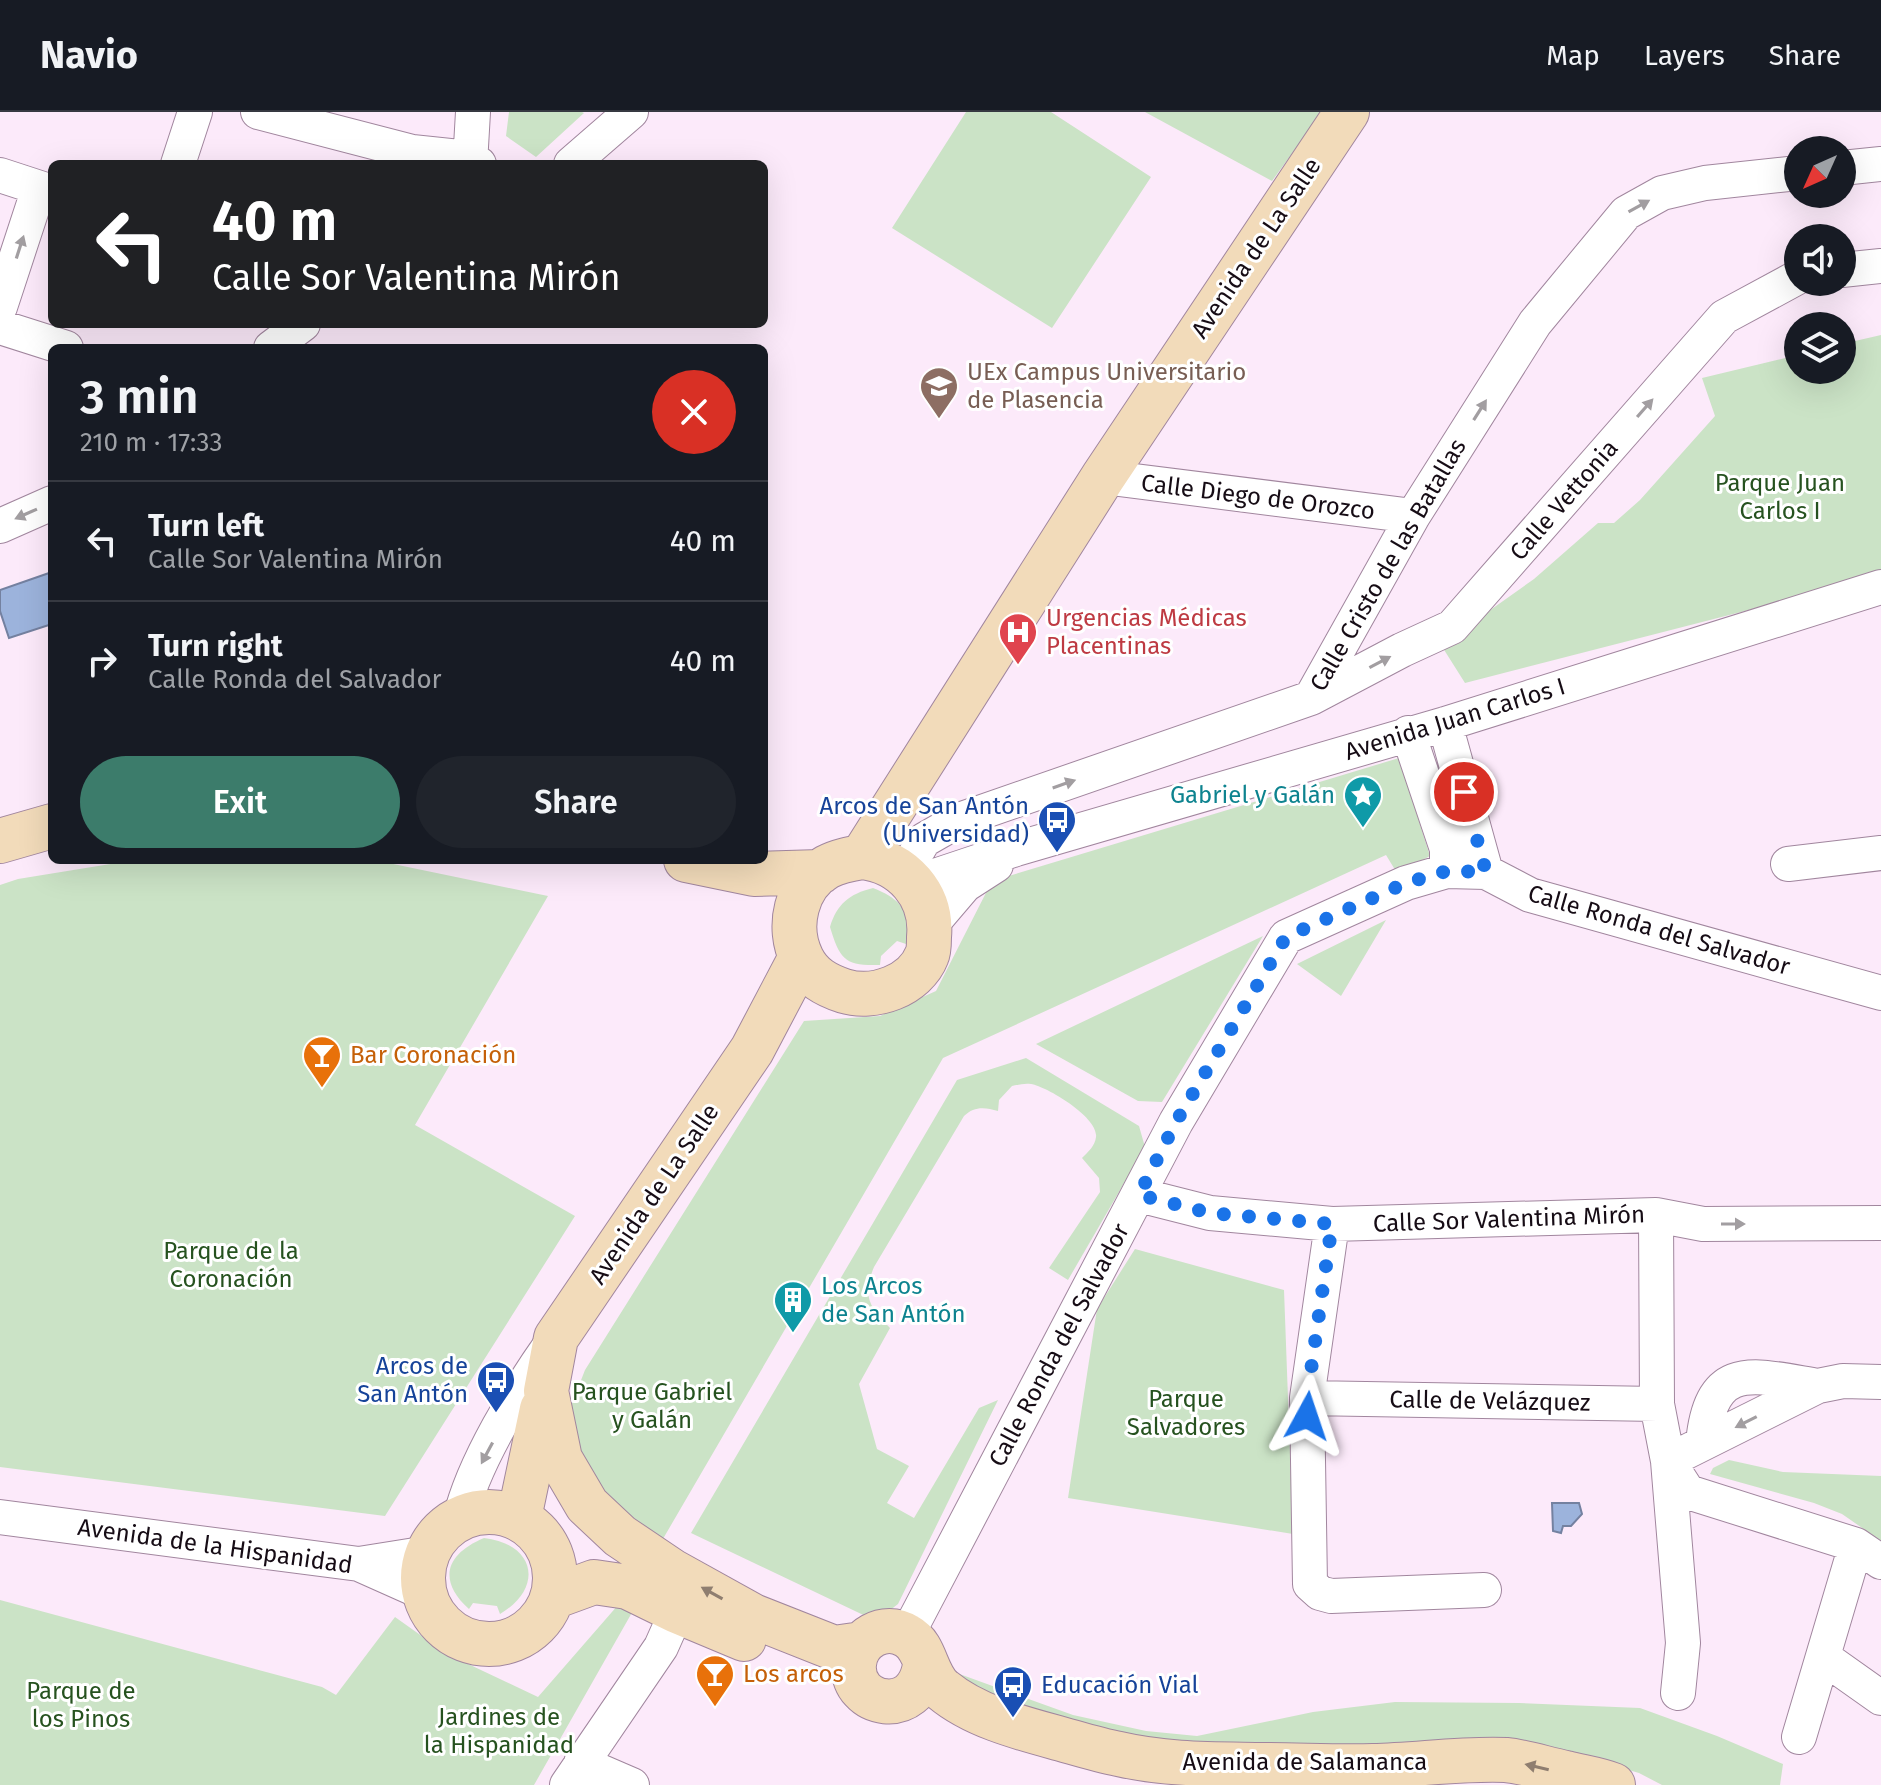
<!DOCTYPE html>
<html lang="en">
<head>
<meta charset="utf-8">
<style>
	:root { --surface:#171b24; --page:#20242c; --text:#f1f3f6; --muted:#9ea1a6; --line:#363941; --accent:#3c7c6b }
	body { margin:0; font-family:"Fira Sans",sans-serif; background:var(--page); color:var(--text); height:100vh; display:flex; flex-direction:column; font-size:30px; white-space:nowrap }
	* { box-sizing:border-box; margin:0 }
	p { font-size:26px; color:var(--muted) }
	.icon { flex:none; width:44px; height:44px; fill:none; stroke:currentColor; stroke-width:2; stroke-linecap:round; stroke-linejoin:round }
	.map { position:relative; flex:1; overflow:hidden }
	.drawer { position:absolute; left:48px; top:232px; width:720px; height:520px; display:flex; flex-direction:column; background:var(--surface); border-radius:12px; box-shadow:0 8px 32px #0002 }
	.drawer>* { flex:none }
	.hud { position:absolute; left:48px; top:48px; width:720px; height:168px; border-radius:12px; box-shadow:0 8px 32px #0002; background:#202124; color:#fff; overflow:hidden }
	.needle { width:52px; rotate:225deg }
	.fabs { position:absolute; left:1784px; top:24px; display:grid; gap:16px }
	.fabs a { display:grid; place-items:center; width:72px; height:72px; border-radius:50%; background:var(--surface); box-shadow:0 8px 32px #0002; font-size:40px }
	.pin { position:absolute; display:grid; place-items:center; width:68px; height:68px; color:#fff; margin:-34px; border:4px solid #fff; border-radius:50%; box-shadow:0 2px 8px #0007 }
	.me { position:absolute; width:88px; margin:-44px; rotate:5deg; stroke-linejoin:round; filter:drop-shadow(0 0 6px #0008) }
	.turn { display:flex; align-items:center; gap:28px; height:168px; padding:0 32px; font-size:36px }
	.turn .icon { width:104px; height:104px; stroke-width:2.5 }
	.turn b { display:block; font-size:56px; line-height:68px }
	.round { display:grid; place-items:center; flex:none; width:84px; height:84px; border-radius:42px; background:var(--page) }
	.overview { display:flex; align-items:center; justify-content:space-between; height:136px; padding:0 32px }
	h1 { font-size:48px; font-weight:600; line-height:60px }
	.button { display:flex; gap:16px; margin-top:auto; padding:16px 32px }
	.button a { flex:1; height:92px; border-radius:48px; background:var(--accent); color:#fff; font-size:32px; font-weight:600; line-height:92px; text-align:center }
	.button a+a { background:var(--page); color:var(--text) }
	ul { padding:0; list-style:none }
	li { display:flex; align-items:center; gap:24px; height:120px; padding:0 32px; border-top:2px solid var(--line) }
	li div { flex:1 }
	li b { display:block; font-size:30px }
	li em { font-style:normal }
	header { display:flex; align-items:center; gap:48px; box-sizing:border-box; height:112px; padding:0 40px; background:var(--surface); border-bottom:2px solid var(--line) }
	header strong { font-size:38px }
	nav { display:flex; gap:44px; margin-inline-start:auto; font-size:28px }
	.map>svg:first-child { display:block }
</style>
</head>
<body>
<header>
<strong>Navio</strong>
<nav><a>Map</a><a>Layers</a><a>Share</a></nav>
</header>
<div class="map">
<svg width="1881" height="1673" viewBox="0 0 1881 1673">
	<rect width="100%" height="100%" fill="#fceafa"/>
	<path fill="#cbe3c6" d="M 509,0 L 582,0 L 584,1 L 536,45 L 506,24 Z
		M 966,0 L 1051,0 L 1151,65 L 1052,216 L 892,116 Z
		M 1145,0 L 1322,0 L 1272,69 Z
		M 1881,223 L 1881,464 L 1465,571 L 1441,533 L 1534,467 L 1598,411 L 1614,411 L 1640,388 L 1715,304 L 1702,266 L 1798,243 L 1798,258 L 1842,258 L 1842,232 Z
		M 1399,646 L 1430,744 L 1397,761 L 1386,743 L 943,946 L 660,1432 L 594,1376 L 567,1304 L 585,1258 L 804,909 L 880,904 L 936,879 L 992,769 Z
		M 135,748 L 374,748 L 548,784 L 415,1013 L 575,1104 L 385,1404 L 0,1355 L 0,773 L 18,767 Z
		M 873,776 C 903,788 911,800 906,832 L 897,829 L 881,844 L 880,853 C 845,854 840,848 830,815 C 837,792 849,782 873,776 Z
		M 1386,808 L 1341,884 L 1297,852 Z
		M 1263,824 L 1162,990 L 1138,989 L 1036,932 Z
		M 1026,946 L 1139,1014 L 1145,1035 L 1068,1168 L 1049,1156 L 1100,1080 L 1099,1066 L 1082,1046 C 1088,1040 1095,1034 1096,1025 C 1099,1006 1048,975 1031,972 C 1024,971 1018,973 1012,974 L 999,988 L 998,999 C 985,995 974,994 964,1004 L 874,1155 C 862,1184 869,1195 890,1216 L 859,1272 L 877,1337 L 909,1354 L 887,1391 L 914,1406 L 979,1296 L 998,1288 L 898,1492 L 876,1509 L 691,1421 L 957,968 Z
		M 1135,1137 L 1284,1178 L 1293,1422 L 1068,1386 L 1097,1197 Z
		M 1729,1348 L 1783,1360 L 1881,1364 L 1881,1429 L 1842,1402 L 1814,1391 L 1710,1362 L 1713,1356 Z
		M 484,1426 C 536,1432 544,1476 500,1502 L 497,1494 L 473,1491 L 469,1497 C 437,1468 446,1442 484,1426 Z
		M 625,1485 L 638,1490 L 534,1673 L 0,1673 L 0,1488 L 322,1575 L 336,1583 L 395,1505 L 447,1542 L 538,1585 Z
		M 954,1560 L 1073,1603 L 1146,1619 L 1197,1624 L 1313,1600 L 1395,1590 L 1519,1591 L 1640,1596 L 1717,1624 L 1783,1652 L 1780,1673 L 1662,1673 L 1639,1661 L 1577,1643 L 1198,1635 L 1137,1628 L 965,1577 Z"/>
	<path fill="#9cb3dc" stroke="#7481a0" stroke-width="2" d="M 52,460 L 52,512 L 9,526 L 0,499 L 0,478 Z
		M 1552,1391 L 1579,1391 L 1582,1402 L 1571,1414 L 1563,1414 L 1561,1421 L 1553,1419 Z"/>
	<g fill="none" stroke-linecap="round" stroke-linejoin="round">
		<g stroke="#a1869e" stroke-width="36">
			<path id="minor" d="M 258,0 L 412,40 L 469,46 L 479,52
				M 178,52 L 195,0
				M 470,52 L 473,0
				M 571,52 L 631,0
				M 1842,56 L 1881,52
				M 0,63 L 52,80
				M 1842,158 L 1881,154
				M 0,195 L 39,76
				M 0,215 L 66,236
				M 271,236 L 303,212
				M 1103,365 L 1413,404
				M 0,414 L 52,391
				M 1311,586 L 1402,538 L 1452,515 L 1724,205 L 1798,165
				M 1445,612 L 1486,760
				M 1408,621 L 1447,737 L 1447,759
				M 1788,752 L 1881,741
				M 904,761 L 924,728 L 959,708 L 1311,586 L 1413,404 L 1535,211 L 1626,101 L 1662,81 L 1705,71 L 1798,61
				M 914,771 L 1016,737 L 1445,612 L 1881,475
				M 930,814 L 965,773 L 996,753
				M 1139,1083 L 1210,1101 L 1332,1112 L 1656,1103 L 1703,1112 L 1881,1111
				M 1656,1103 L 1657,1292 L 1668,1349 L 1688,1380 L 1856,1433 L 1881,1450
				M 1332,1112 L 1307,1286 L 1657,1292
				M 1307,1286 L 1310,1472 L 1320,1481 L 1331,1484 L 1484,1478
				M 1703,1331 C 1711,1248 1752,1263 1818,1274
				M 0,1405 L 359,1452 L 424,1481
				M 460,1407 C 473,1351 519,1277 553,1229
				M 359,1452 L 428,1441
				M 907,1523 L 1176,1010 L 1286,825 L 1406,771 L 1447,759 L 1486,760 L 1530,783 L 1881,881
				M 1823,1545 L 1881,1586
				M 1678,1581 L 1683,1531 L 1668,1349 L 1818,1274 L 1843,1269 L 1881,1270
				M 1799,1625 L 1856,1433
				M 581,1651 L 632,1673
				M 567,1673 L 661,1535 L 677,1499"/>
		</g>
		<g stroke="#a1869e" stroke-width="46">
			<path id="secondary" d="M 0,729 L 52,714
				M 862,745 L 1103,365 L 1347,0
				M 862,745 C 903,750 933,783 929,825 C 929,830 929,839 927,843 C 915,874 874,888 844,879 C 826,873 811,865 802,847 C 786,815 796,772 827,755 C 838,749 850,747 862,745 Z
				M 686,748 L 754,762 L 820,760
				M 801,845 L 752,938 L 556,1226 L 546,1279 L 560,1347 L 587,1393 L 620,1424 L 672,1459 L 753,1504 L 834,1536 L 862,1532
				M423 1466a66 66 0 1 1 132 0a66 66 0 1 1-132 0Z
				M 519,1406 L 542,1297
				M 553,1485 L 594,1470 L 628,1475 L 677,1499 L 744,1527
				M 925,1553 C 917,1608 850,1595 854,1552 C 856,1527 884,1510 907,1524 C 927,1535 925,1564 943,1578 C 973,1603 1017,1615 1054,1625 C 1076,1631 1097,1638 1119,1642 C 1166,1653 1215,1652 1264,1653 C 1300,1653 1337,1655 1373,1654 C 1417,1653 1463,1646 1506,1648 C 1526,1650 1546,1657 1566,1661 C 1581,1665 1598,1667 1613,1673"/>
		</g>
		<use href="#minor" stroke="#fff" stroke-width="34"/>
		<use href="#secondary" stroke="#f2dbba" stroke-width="44"/>
	</g>
	<defs><path id="oneway-solid" d="M-6-.8H1V-3.2L6.5 0L1 3.2V.8H-6Z" transform="scale(2)"/></defs>
	<g fill="#a29ea1">
		<use href="#oneway-solid" transform="translate(1639 94) rotate(-29)"/>
		<use href="#oneway-solid" transform="translate(20 135) rotate(-72)"/>
		<use href="#oneway-solid" transform="translate(1645 296) rotate(-49)"/>
		<use href="#oneway-solid" transform="translate(1480 298) rotate(-58)"/>
		<use href="#oneway-solid" transform="translate(26 402) rotate(156)"/>
		<use href="#oneway-solid" transform="translate(1380 550) rotate(-28)"/>
		<use href="#oneway-solid" transform="translate(1064 672) rotate(-19)"/>
		<use href="#oneway-solid" transform="translate(1733 1112)"/>
		<use href="#oneway-solid" transform="translate(1746 1310) rotate(153)"/>
		<use href="#oneway-solid" transform="translate(487 1341) rotate(118)"/>
	</g>
	<g fill="#8f7e70">
		<use href="#oneway-solid" transform="translate(712 1481) rotate(-151)"/>
		<use href="#oneway-solid" transform="translate(1537 1655) rotate(-167)"/>
	</g>
	<g fill="none" stroke-linecap="round" stroke-linejoin="round">
		<path stroke="#1a73e8" stroke-width="14" stroke-dasharray="0 25.2" d="M 1307,1304 L 1307,1286 L 1332,1112 L 1210,1101 L 1139,1083 L 1176,1010 L 1286,825 L 1406,771 L 1447,759 L 1486,760 L 1464,680"/>
	</g>
	<defs>
		<g id="university-pin" transform="scale(2)"><path d="M0 17L-7.5 6A9.5 9.5 0 1 1 7.5 6Z" fill="#8d6e63" stroke="#fff"/><path d="M0-5L7-2L0 1L-7-2ZM-4 1L0 2.5L4 1V4Q0 6-4 4Z" fill="#fff"/></g>
		<g id="hospital-pin" transform="scale(2)"><path d="M0 17L-7.5 6A9.5 9.5 0 1 1 7.5 6Z" fill="#e0444e" stroke="#fff"/><path d="M-5-5h3v3.5h4V-5h3V5h-3V1.5h-4V5h-3Z" fill="#fff"/></g>
		<g id="sight-pin" transform="scale(2)"><path d="M0 17L-7.5 6A9.5 9.5 0 1 1 7.5 6Z" fill="#0f9aa8" stroke="#fff"/><path d="M0-6L1.8-2.2L6-1.7L2.9 1.2L3.7 5.4L0 3.3L-3.7 5.4L-2.9 1.2L-6-1.7L-1.8-2.2Z" fill="#fff"/></g>
		<g id="bus-pin" transform="scale(2)"><path d="M0 17L-7.5 6A9.5 9.5 0 1 1 7.5 6Z" fill="#1a4fb4" stroke="#fff"/><path d="M-5-6H5V4H4V6H2V4H-2V6H-4V4H-5ZM-3.5-4V0h7V-4ZM-3.5 1.2v1.5H-2V1.2ZM2 1.2v1.5H3.5V1.2Z" fill="#fff"/></g>
		<g id="bar-pin" transform="scale(2)"><path d="M0 17L-7.5 6A9.5 9.5 0 1 1 7.5 6Z" fill="#e8710a" stroke="#fff"/><path d="M-6-5H6L.8 .8V4.5H3.5V6h-7V4.5H-.8V.8Z" fill="#fff"/></g>
		<g id="building-pin" transform="scale(2)"><path d="M0 17L-7.5 6A9.5 9.5 0 1 1 7.5 6Z" fill="#0f9aa8" stroke="#fff"/><path d="M-4-6H4V6H1V3H-1V6H-4ZM-2.5-4.3h1.7v1.8h-1.7ZM.8-4.3h1.7v1.8H.8ZM-2.5-1h1.7V.8h-1.7ZM.8-1h1.7V.8H.8Z" fill="#fff"/></g>
	</defs>
	<g fill-rule="evenodd">
		<use href="#university-pin" x="939" y="274"/>
		<use href="#hospital-pin" x="1018" y="520"/>
		<use href="#sight-pin" x="1363" y="683"/>
		<use href="#bus-pin" x="1057" y="708"/>
		<use href="#bar-pin" x="322" y="943"/>
		<use href="#building-pin" x="793" y="1188"/>
		<use href="#bus-pin" x="496" y="1268"/>
		<use href="#bar-pin" x="715" y="1562"/>
		<use href="#bus-pin" x="1013" y="1573"/>
	</g>
	<g text-anchor="middle" dominant-baseline="central" stroke-width="6" stroke-linejoin="round" paint-order="stroke">
		<g font-size="24" fill="#160c15" stroke="#fff">
			<text transform="translate(1256 136) rotate(-56)">Avenida de La Salle</text>
			<text transform="translate(1258 385) rotate(7)">Calle Diego de Orozco</text>
			<text transform="translate(1564 388) rotate(-49)">Calle Vettonia</text>
			<text transform="translate(1388 453) rotate(-60)">Calle Cristo de las Batallas</text>
			<text transform="translate(1455 607) rotate(-17)">Avenida Juan Carlos I</text>
			<text transform="translate(1659 818) rotate(16)">Calle Ronda del Salvador</text>
			<text transform="translate(654 1082) rotate(-56)">Avenida de La Salle</text>
			<text transform="translate(1509 1107) rotate(-2)">Calle Sor Valentina Mirón</text>
			<text transform="translate(1059 1233) rotate(-62)">Calle Ronda del Salvador</text>
			<text transform="translate(1490 1289) rotate(1)">Calle de Velázquez</text>
			<text transform="translate(215 1434) rotate(8)">Avenida de la Hispanidad</text>
			<text x="1305" y="1650">Avenida de Salamanca</text>
		</g>
		<g font-size="24" fill="#785e54" stroke="#fff" text-anchor="start">
			<text x="967" y="260">UEx Campus Universitario<tspan x="967" dy="28">de Plasencia</tspan></text>
		</g>
		<g font-size="24" fill="#26521f" stroke="#fff">
			<text x="1780" y="371">Parque Juan<tspan x="1780" dy="28">Carlos I</tspan></text>
			<text x="231" y="1139">Parque de la<tspan x="231" dy="28">Coronación</tspan></text>
			<text x="652" y="1280">Parque Gabriel<tspan x="652" dy="28">y Galán</tspan></text>
			<text x="1186" y="1287">Parque<tspan x="1186" dy="28">Salvadores</tspan></text>
			<text x="81" y="1579">Parque de<tspan x="81" dy="28">los Pinos</tspan></text>
			<text x="499" y="1605">Jardines de<tspan x="499" dy="28">la Hispanidad</tspan></text>
		</g>
		<g font-size="24" fill="#be3a42" stroke="#fff" text-anchor="start">
			<text x="1046" y="506">Urgencias Médicas<tspan x="1046" dy="28">Placentinas</tspan></text>
		</g>
		<g font-size="24" fill="#0d838f" stroke="#fff" text-anchor="end">
			<text x="1335" y="683">Gabriel y Galán</text>
			<text x="821" y="1174" text-anchor="start">Los Arcos<tspan x="821" dy="28">de San Antón</tspan></text>
		</g>
		<g font-size="24" fill="#164399" stroke="#fff" text-anchor="end">
			<text x="1029" y="694">Arcos de San Antón<tspan x="1029" dy="28">(Universidad)</tspan></text>
			<text x="468" y="1254">Arcos de<tspan x="468" dy="28">San Antón</tspan></text>
			<text x="1041" y="1573" text-anchor="start">Educación Vial</text>
		</g>
		<g font-size="24" fill="#c56008" stroke="#fff" text-anchor="start">
			<text x="350" y="943">Bar Coronación</text>
			<text x="743" y="1562">Los arcos</text>
		</g>
	</g>
</svg>
<div class="fabs">
<a><svg class="needle" viewBox="-14 -14 28 28"><path d="M0-13l5 13h-10z" fill="#e53935"/><path d="M0 13l5-13h-10z" fill="#9ea1a6"/></svg></a>
<a><svg class="icon" aria-label="sound" viewBox="0 0 24 24"><path d="M4 9h4l5-4v14l-5-4H4zM17 9q2 3 0 6"/></svg></a>
<a><svg class="icon" aria-label="layers" viewBox="0 0 24 24"><path d="M12 4l9 5-9 5-9-5zM3 14l9 5 9-5"/></svg></a>
</div>
<div class="pin" style="left:1464px;top:680px;background:#d93025"><svg class="icon" aria-label="arrive" viewBox="0 0 24 24"><path d="M6 21V4h12l-3 4 3 4H6"/></svg></div>
<svg class="me" style="left:1307px;top:1304px" viewBox="-20 -20 40 40"><path d="M0-17L14 15 0 8-14 15z" fill="#1a73e8" stroke="#fff" stroke-width="4"/></svg>
<div class="hud">
<div class="turn"><svg class="icon" aria-label="left" viewBox="0 0 24 24"><path d="M17 20v-9H6M10 6l-5 5 5 5"/></svg><div><b>40 m</b>Calle Sor Valentina Mirón</div></div>
</div>
<section class="drawer">
<div class="overview"><div><h1>3 min</h1><p>210 m · 17:33</p></div><a class="round" style="background:#d93025;color:#fff"><svg class="icon" aria-label="close" viewBox="0 0 24 24"><path d="M6 6l12 12M18 6L6 18"/></svg></a></div>
<ul>
<li><svg class="icon" aria-label="left" viewBox="0 0 24 24"><path d="M17 20v-9H6M10 6l-5 5 5 5"/></svg><div><b>Turn left</b><p>Calle Sor Valentina Mirón</p></div><em>40 m</em></li>
<li><svg class="icon" aria-label="right" viewBox="0 0 24 24"><path d="M7 20v-9h11M14 6l5 5-5 5"/></svg><div><b>Turn right</b><p>Calle Ronda del Salvador</p></div><em>40 m</em></li>
</ul>
<div class="button"><a>Exit</a><a>Share</a></div>
</section>
</div>
</body>
</html>
